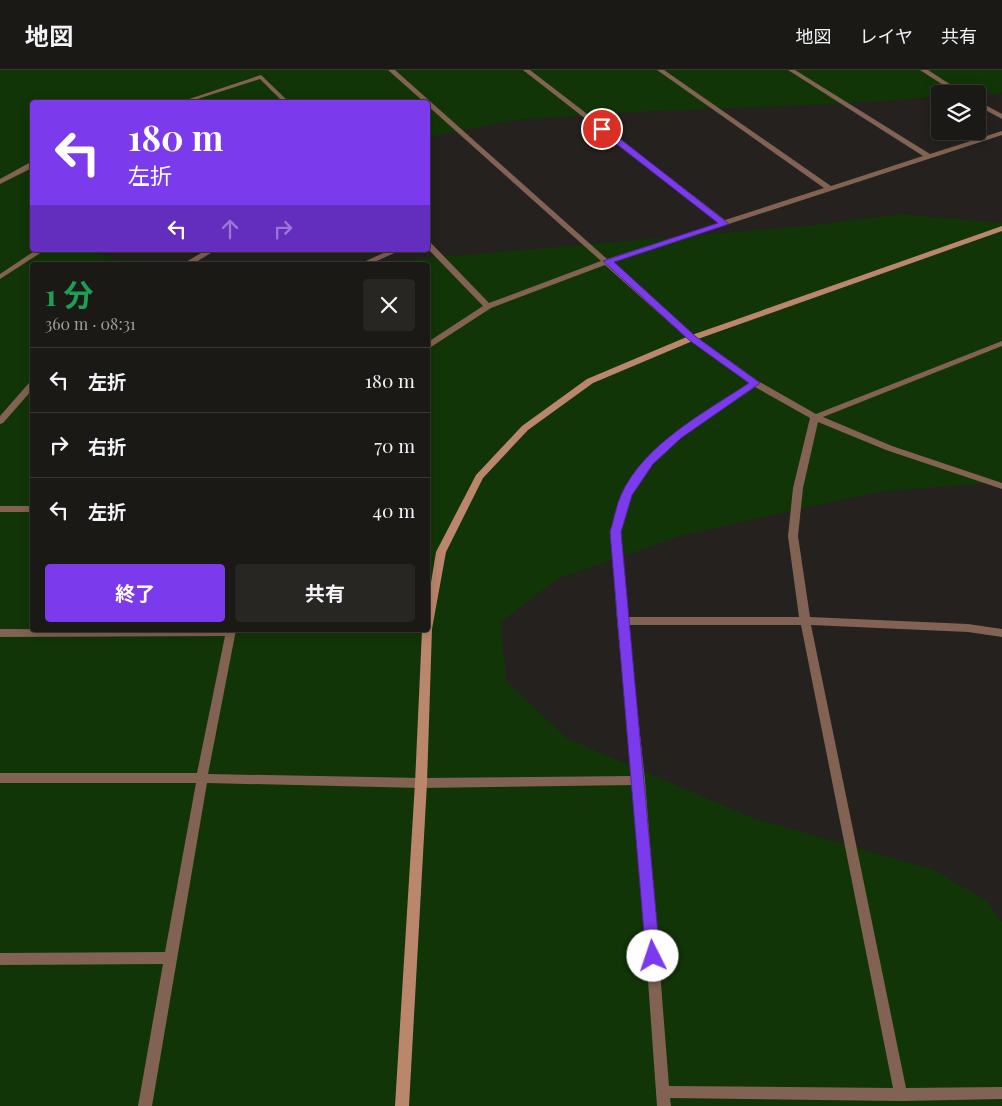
<!DOCTYPE html>
<html lang="ja">
<head>
<meta charset="utf-8">
<style>
	:root { --surface:#1b1916; --page:#282623; --text:#f1f3f6; --muted:#a0a0a1; --line:#393835; --accent:#7c3aed }
	body { margin:0; font-family:"Playfair Display","Noto Sans JP",serif; background:var(--page); color:var(--text); height:100vh; display:flex; flex-direction:column; font-size:19px; white-space:nowrap }
	* { box-sizing:border-box; margin:0 }
	p { font-size:16px; color:var(--muted) }
	.icon { flex:none; width:28px; height:28px; fill:none; stroke:currentColor; stroke-width:2; stroke-linecap:round; stroke-linejoin:round }
	.map { position:relative; flex:1; overflow:hidden }
	.details { position:absolute; left:30px; top:192px; width:400px; height:370px; display:flex; flex-direction:column; background:var(--surface); border-radius:5px; box-shadow:0 2px 12px #0003,0 0 0 1px var(--line) }
	.details>* { flex:none }
	.hud { position:absolute; left:30px; top:30px; width:400px; height:152px; border-radius:5px; box-shadow:0 2px 12px #0003,0 0 0 1px var(--line); background:#7c3aed; color:#fff; overflow:hidden }
	.tools { position:absolute; left:931px; top:15px; display:grid; gap:10px }
	.tools a { display:grid; place-items:center; width:55px; height:55px; border-radius:5px; background:var(--surface); box-shadow:0 2px 12px #0003,0 0 0 1px var(--line); font-size:25px }
	.pin { position:absolute; display:grid; place-items:center; width:42px; height:42px; color:#fff; margin:-21px; border:2px solid #fff; border-radius:50%; box-shadow:0 1px 5px #0007 }
	.me { position:absolute; width:55px; margin:-28px; rotate:356deg; stroke-linejoin:round; filter:drop-shadow(0 0 4px #0008) }
	.turn { display:flex; align-items:center; gap:18px; height:105px; padding:0 15px; font-size:22px }
	.turn .icon { width:65px; height:65px; stroke-width:2.5 }
	.turn b { display:block; font-size:35px; line-height:42px }
	.lanes { display:flex; align-items:center; height:48px; padding:0 15px; background:#0003; justify-content:center; gap:25px; direction:ltr }
	.lanes .off { opacity:.35 }
	.round { display:grid; place-items:center; flex:none; width:52px; height:52px; border-radius:5px; background:var(--page) }
	.summary { display:flex; align-items:center; justify-content:space-between; height:85px; padding:0 15px }
	h1 { font-size:30px; font-weight:700; line-height:38px; color:#1e9e55 }
	.button { display:flex; gap:10px; margin-top:auto; padding:10px 15px }
	.button a { flex:1; height:58px; border-radius:5px; background:var(--accent); color:#fff; font-size:20px; font-weight:700; line-height:58px; text-align:center }
	.button a+a { background:var(--page); color:var(--text) }
	ul { padding:0; list-style:none }
	li { display:flex; align-items:center; gap:15px; height:65px; padding:0 15px; border-top:1px solid var(--line) }
	li div { flex:1 }
	li b { display:block; font-size:19px }
	li em { font-style:normal }
	header { display:flex; align-items:center; gap:30px; box-sizing:border-box; height:70px; padding:0 25px; background:var(--surface); border-bottom:1px solid var(--line) }
	header strong { font-size:24px }
	nav { display:flex; gap:28px; margin-inline-start:auto; font-size:18px }
	.map>svg:first-child { display:block }
</style>
</head>
<body>
<header>
<strong>地図</strong>
<nav><a>地図</a><a>レイヤ</a><a>共有</a></nav>
</header>
<div class="map">
<svg width="1002" height="1036" viewBox="0 0 1002 1036">
	<rect width="100%" height="100%" fill="#24211e"/>
	<path fill="#123508" d="M 0,0 L 1002,0 L 1002,22 L 995,24 L 940,24 L 940,27 L 834,34 L 633,42 L 514,50 L 428,67 L 428,32 L 32,32 L 32,180 L 85,180 L 116,189 L 220,195 L 32,195 L 32,560 L 428,560 L 428,195 L 343,195 L 805,156 L 901,144 L 1002,153 L 1002,412 L 877,422 L 683,465 L 557,509 L 501,552 L 506,611 L 568,669 L 753,748 L 934,800 L 987,831 L 1002,852 L 1002,1036 L 0,1036 Z"/>
	<g fill="none" stroke-linecap="round" stroke-linejoin="round">
		<path fill="#826252" fill-rule="evenodd" d="M 388,0 L 395,0 L 607,189 L 719,153 L 523,0 L 530,0 L 725,150 L 824,118 L 657,0 L 664,0 L 831,116 L 923,86 L 788,0 L 795,0 L 930,84 L 1002,61 L 1002,65 L 612,192 L 695,266 L 758,311 L 816,344 L 1002,271 L 1002,276 L 823,347 L 892,376 L 1002,413 L 1002,419 L 886,380 L 818,352 L 803,418 L 798,466 L 810,547 L 968,554 L 1002,559 L 1002,567 L 968,562 L 811,555 L 906,1018 L 1002,1017 L 1002,1029 L 901,1031 L 670,1028 L 671,1036 L 657,1036 L 634,715 L 421,718 L 207,713 L 152,1036 L 138,1036 L 163,894 L 0,895 L 0,883 L 165,882 L 196,713 L 0,713 L 0,703 L 197,703 L 225,566 L 0,567 L 0,559 L 236,560 L 208,704 L 421,708 L 633,706 L 617,551 L 611,462 L 622,425 L 646,390 L 674,364 L 749,313 L 689,270 L 605,195 L 491,238 L 431,277 L 428,277 L 428,272 L 483,236 L 428,179 L 428,173 L 431,173 L 489,233 L 601,191 L 428,36 L 428,32 L 424,32 ZM 755,317 L 810,348 L 793,418 L 788,466 L 799,547 L 627,547 L 621,462 L 632,425 L 652,394 L 680,368 ZM 628,555 L 801,555 L 893,1018 L 669,1016 L 645,710 Z
			M 920,0 L 928,0 L 965,24 L 957,24 Z
			M 261,5 L 289,32 L 283,32 L 260,9 L 188,32 L 180,32 Z
			M 978,31 L 1002,44 L 1002,49 L 978,36 Z
			M 29,93 L 32,93 L 32,98 L 0,114 L 0,109 Z
			M 36,180 L 45,180 L 0,209 L 0,204 Z
			M 206,180 L 216,180 L 191,195 L 181,195 Z
			M 390,180 L 401,180 L 368,195 L 357,195 Z
			M 29,313 L 32,313 L 32,320 L 3,353 L 0,354 L 0,346 Z
			M 0,436 L 32,436 L 32,442 L 0,442 Z"/>
		<path fill="#ba866c" fill-rule="evenodd" d="M 1002,156 L 1002,161 L 695,270 L 593,313 L 528,360 L 483,408 L 446,482 L 432,559 L 427,713 L 409,1036 L 395,1036 L 415,713 L 422,560 L 428,560 L 428,531 L 436,482 L 476,405 L 522,356 L 587,309 L 689,266 Z"/>
	</g>
	<path fill="#7c3aed" stroke="#51269a" d="M 600,57 L 605,57 L 729,154 L 614,192 L 695,266 L 760,313 L 681,368 L 653,394 L 632,425 L 621,462 L 660,886 L 658,890 L 653,892 L 648,890 L 646,886 L 610,462 C 614,450 616,436 621,425 C 644,374 704,343 749,313 L 689,270 L 603,191 L 718,153 L 600,61 Z"/>
</svg>
<div class="tools">
<a><svg class="icon" aria-label="layers" viewBox="0 0 24 24"><path d="M12 4l9 5-9 5-9-5zM3 14l9 5 9-5"/></svg></a>
</div>
<div class="pin" style="left:602px;top:59px;background:#d93025"><svg class="icon" aria-label="arrive" viewBox="0 0 24 24"><path d="M6 21V4h12l-3 4 3 4H6"/></svg></div>
<svg class="me" style="left:653px;top:886px" viewBox="-20 -20 40 40"><circle r="19" fill="#fff"/><path d="M0-13L10 11 0 6-10 11z" fill="#7c3aed"/></svg>
<div class="hud">
<div class="turn"><svg class="icon" aria-label="left" viewBox="0 0 24 24"><path d="M17 20v-9H6M10 6l-5 5 5 5"/></svg><div><b>180 m</b>左折</div></div>
<div class="lanes"><svg class="icon" aria-label="left" viewBox="0 0 24 24"><path d="M17 20v-9H6M10 6l-5 5 5 5"/></svg><svg class="icon off" aria-label="ahead" viewBox="0 0 24 24"><path d="M12 20V5M6 11l6-6 6 6"/></svg><svg class="icon off" aria-label="right" viewBox="0 0 24 24"><path d="M7 20v-9h11M14 6l5 5-5 5"/></svg></div>
</div>
<section class="details">
<div class="summary"><div><h1>1 分</h1><p>360 m · 08:31</p></div><a class="round"><svg class="icon" aria-label="close" viewBox="0 0 24 24"><path d="M6 6l12 12M18 6L6 18"/></svg></a></div>
<ul>
<li><svg class="icon" aria-label="left" viewBox="0 0 24 24"><path d="M17 20v-9H6M10 6l-5 5 5 5"/></svg><div><b>左折</b></div><em>180 m</em></li>
<li><svg class="icon" aria-label="right" viewBox="0 0 24 24"><path d="M7 20v-9h11M14 6l5 5-5 5"/></svg><div><b>右折</b></div><em>70 m</em></li>
<li><svg class="icon" aria-label="left" viewBox="0 0 24 24"><path d="M17 20v-9H6M10 6l-5 5 5 5"/></svg><div><b>左折</b></div><em>40 m</em></li>
</ul>
<div class="button"><a>終了</a><a>共有</a></div>
</section>
</div>
</body>
</html>
